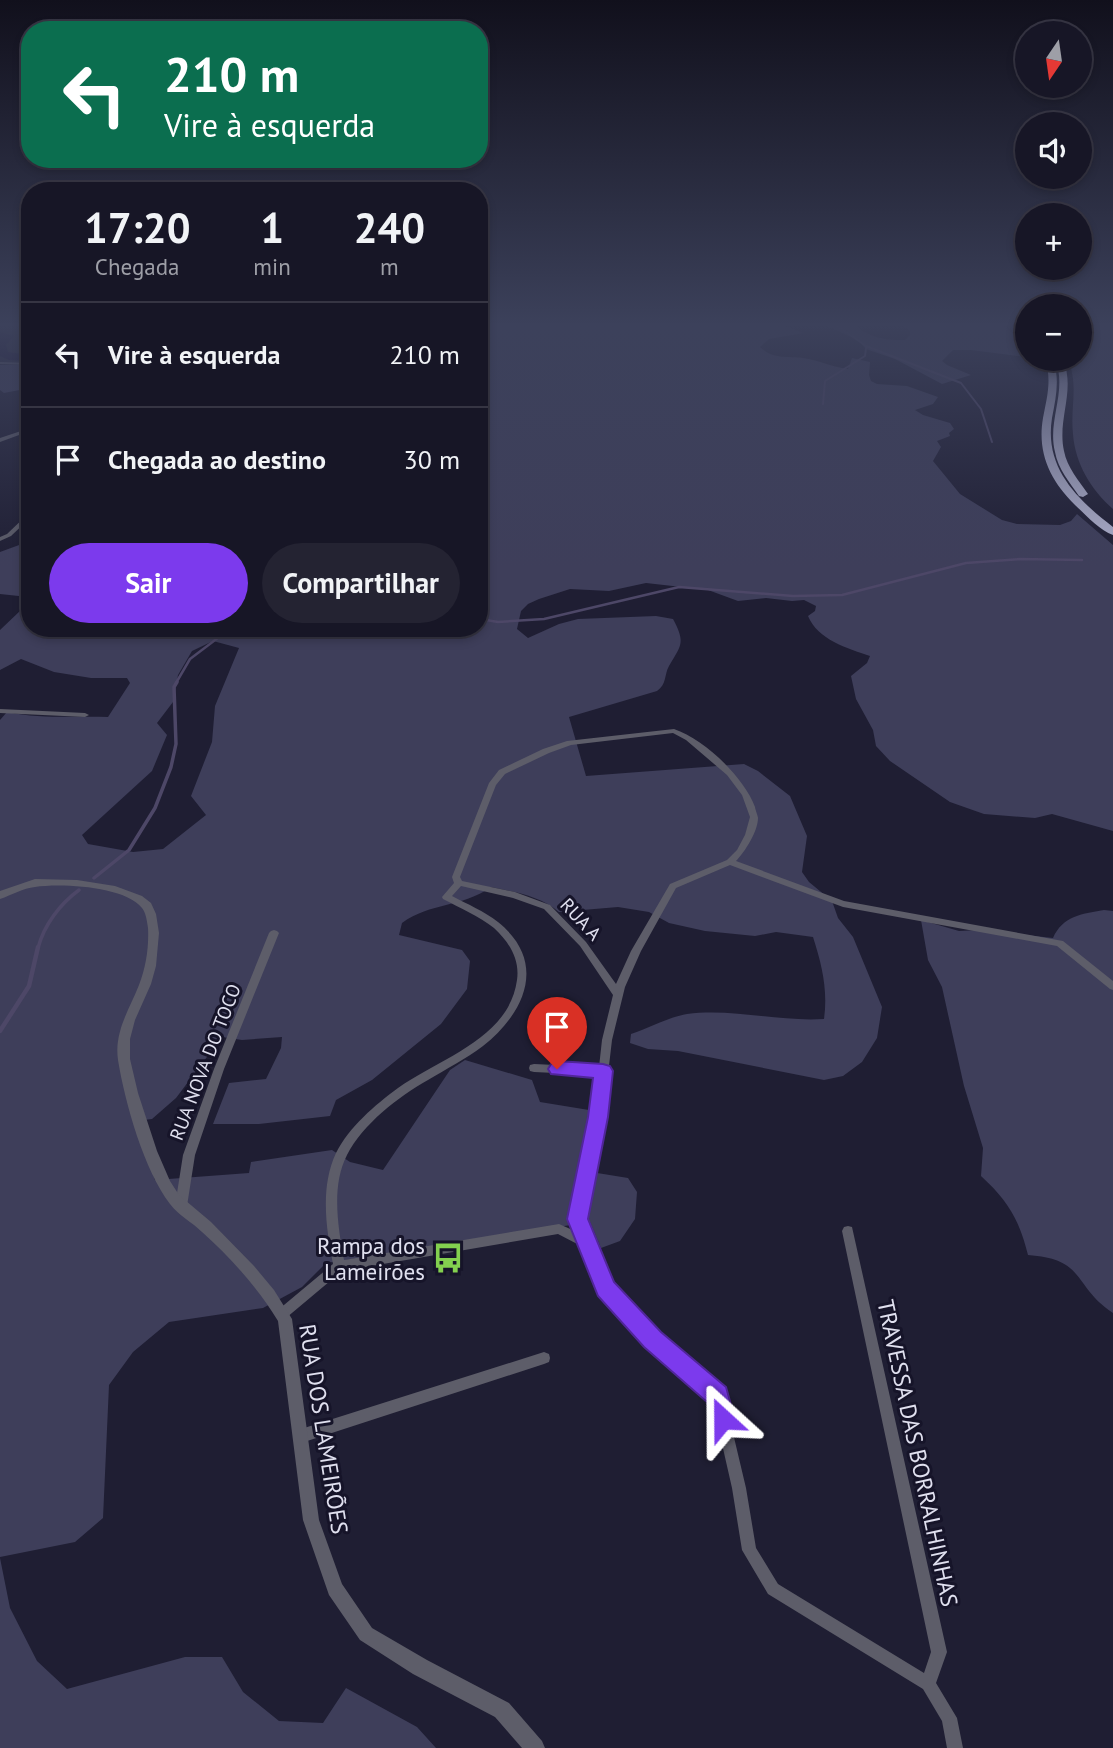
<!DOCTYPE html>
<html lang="pt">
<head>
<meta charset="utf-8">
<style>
	:root { --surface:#171626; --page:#242332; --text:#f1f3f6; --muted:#9e9fa7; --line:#363543; --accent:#7c3aed }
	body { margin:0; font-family:"PT Sans",sans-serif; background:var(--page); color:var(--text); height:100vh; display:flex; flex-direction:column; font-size:26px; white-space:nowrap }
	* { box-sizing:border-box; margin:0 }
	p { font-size:23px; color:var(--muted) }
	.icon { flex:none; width:38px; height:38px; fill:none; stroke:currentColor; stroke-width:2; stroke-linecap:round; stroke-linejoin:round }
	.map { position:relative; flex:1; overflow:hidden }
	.sheet { position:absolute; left:21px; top:182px; width:467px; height:455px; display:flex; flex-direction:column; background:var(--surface); border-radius:28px; box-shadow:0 4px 10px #0003,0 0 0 2px var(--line) }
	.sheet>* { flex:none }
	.top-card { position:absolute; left:21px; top:21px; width:467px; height:147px; border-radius:28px; box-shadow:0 4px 10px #0003,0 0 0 2px var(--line); background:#0b6e4f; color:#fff; overflow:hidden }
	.needle { width:46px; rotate:193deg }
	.fabs { position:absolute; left:1015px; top:21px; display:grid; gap:14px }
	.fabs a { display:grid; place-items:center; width:77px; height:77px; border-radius:50%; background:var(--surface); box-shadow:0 4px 10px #0003,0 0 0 2px var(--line); font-size:35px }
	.pin { position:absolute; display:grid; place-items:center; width:60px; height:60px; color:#fff; margin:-72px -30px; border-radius:50% 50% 50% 0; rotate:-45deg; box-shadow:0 0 7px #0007 }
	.pin .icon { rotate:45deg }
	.me { position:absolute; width:77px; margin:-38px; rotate:336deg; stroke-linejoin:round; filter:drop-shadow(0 0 5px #0008) }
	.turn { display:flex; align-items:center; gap:24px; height:147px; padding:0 28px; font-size:32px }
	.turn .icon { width:91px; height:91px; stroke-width:2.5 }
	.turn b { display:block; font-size:49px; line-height:60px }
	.eta { display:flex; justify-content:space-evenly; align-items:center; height:119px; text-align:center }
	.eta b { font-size:42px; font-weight:700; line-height:49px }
	.cta { display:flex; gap:14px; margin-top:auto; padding:14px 28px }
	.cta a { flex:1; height:80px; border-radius:42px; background:var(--accent); color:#fff; font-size:28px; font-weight:700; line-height:80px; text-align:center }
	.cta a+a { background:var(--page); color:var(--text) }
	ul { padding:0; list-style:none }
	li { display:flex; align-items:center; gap:21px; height:105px; padding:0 28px; border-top:2px solid var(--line) }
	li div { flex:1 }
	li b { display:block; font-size:26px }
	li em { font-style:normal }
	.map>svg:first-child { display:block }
</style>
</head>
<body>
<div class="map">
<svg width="1113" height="1748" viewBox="0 0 1113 1748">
	<rect width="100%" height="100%" fill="#1f1e33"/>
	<path fill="#3e3e5a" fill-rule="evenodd" d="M 480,325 L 782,325 L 804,333 L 769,339 L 760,347 C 773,360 787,356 803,358 C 818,360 832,367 848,369 L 852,358 L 870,362 L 869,375 L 871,381 L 877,384 L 907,386 L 938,397 L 933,404 L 915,410 L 923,415 L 950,423 L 954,429 L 949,433 L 950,436 L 937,441 L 941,447 L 933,461 L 960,494 L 1002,520 L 1017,524 L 1060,525 L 1071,521 L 1077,514 L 1113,545 L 1113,831 L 1052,814 L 1035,818 L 984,814 L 950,802 L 890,761 L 876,746 L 873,730 L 856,699 L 851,676 L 867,663 L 870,656 C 847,648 818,640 808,616 L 815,611 L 816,606 L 804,600 L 792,601 L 766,598 L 738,601 L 708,590 L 646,583 L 609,591 L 570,589 L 539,599 L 528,604 L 521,611 L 517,629 L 528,638 L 559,624 L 578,619 L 656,616 L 673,619 C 686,643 681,645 669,666 C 664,675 667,684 657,691 L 569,717 L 586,776 L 744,764 L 758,771 L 790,796 L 807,836 L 802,872 L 809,882 L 832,901 L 838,918 L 853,937 L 882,1007 L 877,1038 L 862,1062 L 843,1076 L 824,1080 L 678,1051 L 648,1049 L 630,1043 L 631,1034 C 649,1028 669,1017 687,1014 C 732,1008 779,1022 824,1019 C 828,990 822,965 813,937 L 776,932 L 755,936 L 705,931 L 669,923 L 649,912 L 618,907 L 559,912 C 540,896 515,892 491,887 C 461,908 431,902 402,923 L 399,935 L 462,950 L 470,961 L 467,989 L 441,1024 L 372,1080 L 336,1100 L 330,1116 L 259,1124 L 213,1124 L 229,1083 L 266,1079 L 281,1048 L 282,1037 L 242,1040 L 222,1037 L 176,1098 L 152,1119 L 135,1121 L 155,1180 L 249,1173 L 251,1162 L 332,1150 L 350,1162 L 383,1170 L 450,1070 L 465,1060 L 532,1080 L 540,1102 L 595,1111 L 585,1171 L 628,1178 L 637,1192 L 635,1219 L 620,1241 L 601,1248 L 590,1222 L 326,1263 L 302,1287 L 263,1308 L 169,1322 L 133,1352 L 109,1385 L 103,1518 L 75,1542 L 0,1557 L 0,720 L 7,712 C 40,719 74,716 108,717 L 130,683 L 127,678 L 91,678 L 54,672 L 21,659 L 0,670 L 0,630 L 21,610 L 28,597 L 0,594 L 0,552 L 30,541 L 30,628 L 480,628 ZM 213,641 L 239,648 L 215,706 L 212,742 L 191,796 L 206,815 L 163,849 L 133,852 L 88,844 L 82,835 L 152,771 L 167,735 L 157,723 L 173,702 L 178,675 L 192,651 Z
		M 854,325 C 872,338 883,340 905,340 L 910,335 L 910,330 L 899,325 L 1002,325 L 1023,342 L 1027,347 L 1027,357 L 971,350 L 953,350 L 942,361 L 947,365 L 971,375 L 942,384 L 895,359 L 866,349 L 858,340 L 827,326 Z
		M 1080,325 L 1113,325 L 1113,509 C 1091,490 1075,463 1073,434 C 1070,406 1079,387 1068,359 L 1080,359 Z
		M 0,365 L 30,365 L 30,388 L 4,393 L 0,390 Z
		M 1104,910 L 1113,911 L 1113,1313 C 1072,1286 1087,1259 1028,1255 C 1019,1219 1008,1201 981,1176 L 983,1148 L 964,1086 L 942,987 L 928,960 L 921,920 L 959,931 L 978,930 L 1053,938 C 1063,916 1081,914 1104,910 Z
		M 0,1558 L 10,1608 L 37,1661 L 67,1689 L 185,1657 L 222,1657 L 243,1692 L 279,1721 L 323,1723 L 346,1688 L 417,1727 L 436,1748 L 0,1748 Z"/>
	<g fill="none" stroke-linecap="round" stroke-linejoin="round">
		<path stroke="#4d4767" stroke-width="2" d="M 836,325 L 866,346 L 961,383 L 981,409 L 992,442
			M 823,404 L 825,381 L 865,356 L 866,348"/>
		<path stroke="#4d4767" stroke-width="2.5" d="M 480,619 L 498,622 L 544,619 L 679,587 L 793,596 L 842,595 L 966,563 L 1020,559 L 1082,560
			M 176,683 L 190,659 L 231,628"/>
		<path stroke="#4d4767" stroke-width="3.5" d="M 94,878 L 129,850 L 155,808 L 171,767 L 176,744 L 174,687 L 177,682
			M 38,948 C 44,925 60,904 79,890"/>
		<path stroke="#4d4767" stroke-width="4.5" d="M 0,1031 L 29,986 L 38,947"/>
		<path fill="#0e062d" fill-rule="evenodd" d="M 0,332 L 14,336 L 6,345 L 8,352 L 30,355 L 30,361 L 9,360 L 0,356 Z"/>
		<path fill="#5d5d69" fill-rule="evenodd" d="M 0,362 L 30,363 L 30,365 L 0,364 Z
			M 30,428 L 30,431 L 0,442 L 0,438 Z
			M 30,512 L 30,518 L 11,536 L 0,541 L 0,537 L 7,534 Z
			M 0,709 L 85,713 L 89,715 L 85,717 L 0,713 Z
			M 674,729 C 704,739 744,777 755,807 C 755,809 758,816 758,818 C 758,831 745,852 736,861 L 844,901 L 1063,941 L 1113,981 L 1113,990 L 1110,989 L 1057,946 L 843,907 L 730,865 L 676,888 L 641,951 L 625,987 L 612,1040 L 603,1117 L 584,1219 L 595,1244 L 594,1246 L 610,1285 L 656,1336 L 723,1391 L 746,1488 L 756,1548 L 778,1584 L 924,1673 L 931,1652 L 842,1231 L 844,1227 L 848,1226 L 852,1227 L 947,1652 L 936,1683 L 957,1718 L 963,1748 L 947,1748 L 942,1721 L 923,1689 L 768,1594 L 742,1550 L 732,1488 L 712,1400 L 648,1344 L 601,1293 L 583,1247 L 558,1234 L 342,1271 L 286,1318 L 282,1320 L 278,1318 L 276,1314 L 278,1310 L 333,1264 C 326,1228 320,1187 336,1153 C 349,1127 375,1105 398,1088 C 440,1058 509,1039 517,980 C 520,959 509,942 494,928 C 479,916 460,908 443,899 L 442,897 L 454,883 L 452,877 L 489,783 L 499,770 L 543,749 L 567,741 ZM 673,733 L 686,740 L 727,775 L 742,795 L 750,817 L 745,835 L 737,850 L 727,860 L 670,884 L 631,951 L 616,984 L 586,942 L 550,905 L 515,892 L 462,881 L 460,877 L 496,785 L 505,774 L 549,753 L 571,745 ZM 461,886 L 513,898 L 544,909 L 580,946 L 613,995 L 602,1040 L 599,1067 L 534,1064 L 530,1065 L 529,1068 L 530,1071 L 534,1072 L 598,1075 L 593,1117 L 572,1219 L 577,1232 L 559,1224 L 344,1260 C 338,1227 331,1186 347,1155 C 363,1124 398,1097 428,1080 C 446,1069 466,1059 483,1046 C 525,1013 548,962 498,922 C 484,911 467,904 452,896 Z
			M 274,930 L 277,931 L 279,933 L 224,1069 L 195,1155 L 187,1206 L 185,1210 L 181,1211 L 177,1210 L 175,1206 L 183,1155 L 214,1069 L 269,933 L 271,931 Z
			M 544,1352 L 549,1354 L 550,1358 L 549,1362 L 544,1364 L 301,1443 L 296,1441 L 294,1436 L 296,1431 L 301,1429 Z"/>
		<path fill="#5d5d69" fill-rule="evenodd" d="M 35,879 L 77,880 L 115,886 L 142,896 L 151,903 L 156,914 L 159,933 L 156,966 L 151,984 L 135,1020 L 130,1039 L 130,1059 L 138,1093 L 157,1151 L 170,1181 L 179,1195 L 211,1222 L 254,1266 L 274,1290 L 292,1319 L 319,1520 L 342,1584 L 372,1628 L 427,1660 L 509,1703 L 542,1741 L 545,1748 L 522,1748 L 495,1717 L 413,1674 L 360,1640 L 329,1595 L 303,1520 L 278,1321 C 258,1288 231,1258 202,1232 C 192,1222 179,1216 170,1204 C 144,1170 125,1103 118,1060 C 114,1032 129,1010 139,985 C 146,967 149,947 148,928 C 147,921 146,913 142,908 C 125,886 60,883 35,887 C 23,888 12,895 0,899 L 0,891 Z"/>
		<path fill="#b2b3cf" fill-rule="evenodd" d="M 1012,325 L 1021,325 L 1027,330 L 1027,336 Z
			M 1045,359 L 1053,359 C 1060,379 1056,397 1052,418 C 1044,468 1077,499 1113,527 L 1113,535 C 1099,530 1086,515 1075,505 C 1050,480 1037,453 1043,418 C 1047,397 1052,380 1045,359 Z
			M 1055,359 L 1063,359 C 1076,391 1057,419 1064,451 C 1067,467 1079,481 1088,494 L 1083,497 L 1079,496 C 1070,483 1058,469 1055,452 C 1047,420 1068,391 1055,359 Z"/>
	</g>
	<linearGradient id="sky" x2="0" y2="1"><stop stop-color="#11101c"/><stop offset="0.57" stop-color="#3c415b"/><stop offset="1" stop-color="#3c415b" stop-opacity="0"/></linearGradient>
	<rect width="1113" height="570" fill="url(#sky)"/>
	<path fill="#7c3aed" stroke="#51269a" stroke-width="2" d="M 557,1061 L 603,1064 L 610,1066 L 613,1071 L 608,1117 L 588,1219 L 614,1282 L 661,1332 L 726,1387 L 735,1419 L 732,1427 L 723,1431 L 715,1427 L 707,1402 L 644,1347 L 598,1296 L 567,1219 L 588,1117 L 593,1078 L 551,1074 L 548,1069 L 551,1064 Z"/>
	<defs>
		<g id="bus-bare" transform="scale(2.415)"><path d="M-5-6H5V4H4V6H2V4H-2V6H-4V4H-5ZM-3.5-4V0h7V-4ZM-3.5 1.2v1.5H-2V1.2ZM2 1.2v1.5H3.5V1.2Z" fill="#83d04f" stroke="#161429" stroke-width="2.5" paint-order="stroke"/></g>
	</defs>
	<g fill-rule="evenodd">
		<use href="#bus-bare" x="448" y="1258"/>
	</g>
	<g text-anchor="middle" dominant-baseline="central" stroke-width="6" stroke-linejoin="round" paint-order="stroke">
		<g font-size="19" fill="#e0e0ef" stroke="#161429">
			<text transform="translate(581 919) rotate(47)">RUA A</text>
			<text transform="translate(205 1062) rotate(-69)">RUA NOVA DO TOCO</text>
		</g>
		<g font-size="23" fill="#e0e0ef" stroke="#161429" text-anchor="end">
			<text x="425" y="1245">Rampa dos<tspan x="425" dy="26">Lameirões</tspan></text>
		</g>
		<g font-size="23" fill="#e0e0ef" stroke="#161429">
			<text transform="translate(324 1429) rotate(81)">RUA DOS LAMEIRÕES</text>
			<text transform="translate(918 1453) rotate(78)">TRAVESSA DAS BORRALHINHAS</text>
		</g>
	</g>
</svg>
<div class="fabs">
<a><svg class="needle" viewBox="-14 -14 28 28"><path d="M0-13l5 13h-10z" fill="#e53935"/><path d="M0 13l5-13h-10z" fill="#9e9fa7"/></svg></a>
<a><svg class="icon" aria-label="sound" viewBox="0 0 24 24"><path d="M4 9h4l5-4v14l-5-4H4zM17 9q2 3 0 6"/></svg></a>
<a>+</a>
<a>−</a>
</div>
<div class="pin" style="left:557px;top:1069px;background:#d93025"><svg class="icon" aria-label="arrive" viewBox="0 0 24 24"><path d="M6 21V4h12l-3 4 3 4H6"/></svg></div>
<svg class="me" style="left:723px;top:1419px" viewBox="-20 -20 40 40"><path d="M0-17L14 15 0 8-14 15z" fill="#7c3aed" stroke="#fff" stroke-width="4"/></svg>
<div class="top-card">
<div class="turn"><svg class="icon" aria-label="left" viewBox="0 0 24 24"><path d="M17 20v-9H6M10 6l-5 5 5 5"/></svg><div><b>210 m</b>Vire à esquerda</div></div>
</div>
<section class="sheet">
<div class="eta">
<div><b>17:20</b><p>Chegada</p></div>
<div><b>1</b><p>min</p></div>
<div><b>240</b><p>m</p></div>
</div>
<ul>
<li><svg class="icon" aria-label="left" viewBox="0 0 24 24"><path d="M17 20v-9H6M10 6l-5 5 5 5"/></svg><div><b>Vire à esquerda</b></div><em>210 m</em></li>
<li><svg class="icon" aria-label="arrive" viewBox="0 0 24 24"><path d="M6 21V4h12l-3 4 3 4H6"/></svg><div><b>Chegada ao destino</b></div><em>30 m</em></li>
</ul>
<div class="cta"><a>Sair</a><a>Compartilhar</a></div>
</section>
</div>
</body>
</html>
